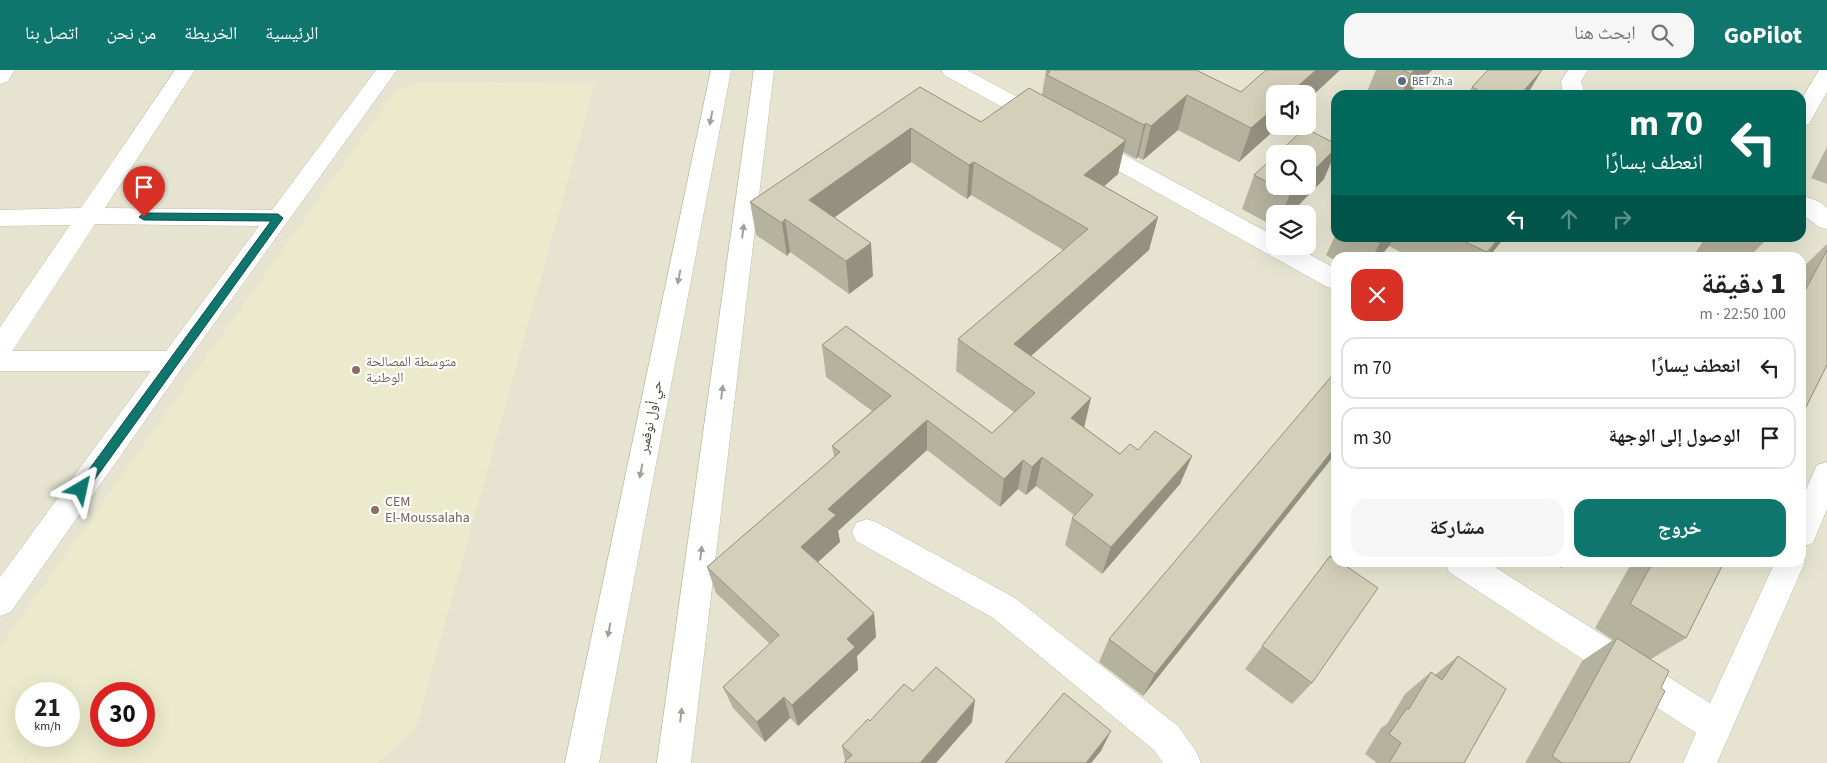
<!DOCTYPE html>
<html lang="ar">
<head>
<meta charset="utf-8">
<style>
	:root { --surface:#fff; --page:#f6f6f6; --text:#202124; --muted:#757577; --line:#e0e0e0; --accent:#0f766e }
	body { margin:0; font-family:"Source Sans 3","Noto Naskh Arabic",sans-serif; background:var(--page); color:var(--text); direction:rtl; height:100vh; display:flex; flex-direction:column; font-size:19px; white-space:nowrap }
	* { box-sizing:border-box; margin:0 }
	p { font-size:16px; color:var(--muted) }
	.icon { flex:none; width:28px; height:28px; fill:none; stroke:currentColor; stroke-width:2; stroke-linecap:round; stroke-linejoin:round }
	.map { position:relative; flex:1; overflow:hidden; direction:ltr }
	.side { position:absolute; left:1331px; top:182px; width:475px; height:315px; display:flex; flex-direction:column; background:var(--surface); border-radius:15px; box-shadow:0 5px 20px #0002; direction:rtl }
	.side>* { flex:none }
	.hud { position:absolute; left:1331px; top:20px; width:475px; height:152px; border-radius:15px; box-shadow:0 5px 20px #0002; direction:rtl; background:#00695c; color:#fff; overflow:hidden }
	.controls { position:absolute; left:1266px; top:15px; display:grid; gap:10px }
	.controls a { display:grid; place-items:center; width:50px; height:50px; border-radius:10px; background:var(--surface); box-shadow:0 5px 20px #0002; font-size:25px }
	.speed { position:absolute; left:15px; top:612px; display:flex; gap:10px; font-size:25px; font-weight:700; text-align:center }
	.speed>* { display:grid; place-content:center; width:65px; height:65px; border-radius:50%; background:var(--surface); box-shadow:0 5px 20px #0002; line-height:1 }
	.speed small { font-size:12px; font-weight:400 }
	.speed .limit { border:8px solid #d22; background:#fff; color:#111 }
	.pin { position:absolute; display:grid; place-items:center; width:42px; height:42px; color:#fff; margin:-51px -21px; border-radius:50% 50% 50% 0; rotate:-45deg; box-shadow:0 0 5px #0007 }
	.pin .icon { rotate:45deg }
	.me { position:absolute; width:55px; margin:-28px; rotate:36deg; stroke-linejoin:round; filter:drop-shadow(0 0 4px #0008) }
	.turn { display:flex; align-items:center; gap:18px; height:105px; padding:0 20px; font-size:22px }
	.turn .icon { width:65px; height:65px; stroke-width:2.5 }
	.turn b { display:block; font-size:35px; line-height:42px }
	.lanes { display:flex; align-items:center; height:48px; padding:0 20px; background:#0003; justify-content:center; gap:25px; direction:ltr }
	.lanes .off { opacity:.35 }
	.round { display:grid; place-items:center; flex:none; width:52px; height:52px; border-radius:15px; background:var(--page) }
	.summary { display:flex; align-items:center; justify-content:space-between; height:85px; padding:0 20px }
	h1 { font-size:30px; font-weight:800; line-height:38px }
	.action { display:flex; gap:10px; margin-top:auto; padding:10px 20px }
	.action a { flex:1; height:58px; border-radius:15px; background:var(--accent); color:#fff; font-size:20px; font-weight:800; line-height:58px; text-align:center }
	.action a+a { background:var(--page); color:var(--text) }
	ul { padding:0; list-style:none }
	li { display:flex; align-items:center; gap:15px; height:62px; margin:0 10px 8px; padding:0 10px; border:2px solid var(--line); border-radius:15px }
	li div { flex:1 }
	li b { display:block; font-size:19px }
	li em { font-style:normal }
	header { display:flex; align-items:center; gap:30px; box-sizing:border-box; height:70px; padding:0 25px; background:var(--accent); color:#fff }
	header strong { font-size:24px }
	nav { display:flex; gap:28px; margin-inline-start:auto; font-size:18px }
	.search { width:350px; height:45px; background:var(--page); display:flex; align-items:center; gap:12px; box-sizing:border-box; padding:0 18px; border-radius:15px; color:var(--muted); font-size:19px }
	.map>svg:first-child { display:block }
</style>
</head>
<body>
<header>
<strong>GoPilot</strong>
<div class="search"><svg class="icon" aria-label="search" viewBox="0 0 24 24"><circle cx="10" cy="10" r="6"/><path d="M15 15l6 6"/></svg>ابحث هنا</div>
<nav><a>الرئيسية</a><a>الخريطة</a><a>من نحن</a><a>اتصل بنا</a></nav>
</header>
<div class="map">
<svg width="1827" height="693" viewBox="0 0 1827 693">
	<rect width="100%" height="100%" fill="#f2f1e3"/>
	<path fill="#e6e4d1" fill-rule="evenodd" d="M 0,0 L 1827,0 L 1827,693 L 0,693 ZM 1275,24 L 1308,24 L 1308,56 L 1275,56 ZM 1336,25 L 1801,25 L 1801,168 L 1336,168 ZM 1275,84 L 1308,84 L 1308,116 L 1275,116 ZM 1275,144 L 1308,144 L 1308,176 L 1275,176 ZM 1336,188 L 1801,188 L 1801,492 L 1336,492 ZM 26,624 L 69,624 L 69,666 L 26,666 ZM 101,624 L 144,624 L 144,666 L 101,666 Z"/>
	<path fill="#ebeacc" fill-rule="evenodd" d="M 420,12 L 595,13 L 416,657 L 377,693 L 0,693 L 0,577 L 394,23 ZM 26,624 L 69,624 L 69,666 L 26,666 ZM 101,624 L 144,624 L 144,666 L 101,666 Z"/>
	<g fill="none" stroke-linecap="round" stroke-linejoin="round">
		<g stroke="#c0bda8" stroke-width="1">
			<path id="minor" d="M 0,0 L 15,0 L 7,12 L 0,14 Z
				M 175,0 L 195,0 L 105,138 L 272,140 L 376,0 L 397,0 L 182,298 L 11,542 L 0,546 L 0,507 L 151,301 L 0,301 L 0,257 L 70,155 L 0,156 L 0,140 L 81,138 ZM 95,154 L 259,156 L 166,281 L 12,281 Z
				M 711,0 L 731,0 L 599,693 L 565,693 Z
				M 754,0 L 774,0 L 691,693 L 657,693 Z
				M 941,0 L 967,0 L 1051,45 L 1054,50 L 1051,55 L 1043,57 L 1035,55 L 944,5 Z
				M 1568,0 L 1588,0 L 1581,11 L 1585,25 L 1563,25 L 1561,11 Z
				M 1819,0 L 1827,0 L 1827,22 L 1809,54 L 1801,56 L 1801,30 Z
				M 1087,67 L 1095,69 L 1275,166 L 1275,176 L 1294,176 L 1336,199 L 1336,219 L 1327,217 L 1079,79 L 1076,74 L 1079,69 Z
				M 1801,125 L 1820,132 L 1827,138 L 1827,159 L 1819,157 L 1801,143 Z
				M 1827,392 L 1827,439 L 1813,473 L 1802,477 L 1801,431 L 1817,395 Z
				M 867,449 L 878,453 L 1015,528 L 1178,656 L 1196,681 L 1201,693 L 1163,693 L 1154,680 L 993,548 L 856,471 L 852,462 L 856,453 Z
				M 1801,483 L 1805,492 L 1717,693 L 1683,693 L 1696,663 L 1449,502 L 1445,492 L 1487,492 L 1710,633 L 1775,492 L 1801,492 Z"/>
		</g>
		<use href="#minor" fill="#fff" fill-rule="evenodd"/>
	</g>
	<path fill="#b5b29e" d="M 1046,0 L 1241,22 L 1266,0 L 1340,0 L 1239,92 L 1178,60 L 1143,90 L 1138,87 L 1136,89 L 1123,82 L 1118,104 L 1104,116 L 1158,147 L 1149,180 L 1031,286 L 1084,357 L 1120,384 L 1138,380 L 1192,386 L 1180,414 L 1102,504 L 1065,475 L 1072,448 L 1074,445 L 1036,416 L 1026,425 L 1018,419 L 1000,437 L 927,380 L 838,461 L 840,472 L 818,492 L 874,543 L 876,567 L 857,586 L 858,600 L 798,656 L 790,648 L 765,672 L 733,638 L 723,617 L 770,574 L 716,523 L 707,497 L 834,387 L 832,376 L 872,341 L 826,307 L 822,275 L 992,363 L 1014,342 L 956,301 L 958,269 L 1063,180 L 971,125 L 967,129 L 911,92 L 834,147 L 873,206 L 849,224 L 790,182 L 787,186 L 756,165 L 750,132 L 920,17 L 981,52 L 1042,25 Z
		M 1376,0 L 1432,0 L 1407,25 L 1368,25 L 1366,24 Z
		M 1472,17 L 1527,25 L 1467,25 Z
		M 1827,77 L 1827,114 L 1811,108 Z
		M 1254,105 L 1324,109 L 1290,144 L 1275,144 L 1275,157 L 1242,139 Z
		M 1336,164 L 1336,168 L 1504,168 L 1488,188 L 1412,188 L 1389,176 L 1379,188 L 1336,188 L 1336,191 L 1326,185 Z
		M 1705,168 L 1768,168 L 1748,188 L 1708,188 L 1696,182 Z
		M 1827,174 L 1827,295 L 1801,347 L 1801,199 Z
		M 1329,392 L 1143,626 L 1099,592 L 1109,569 Z
		M 1330,486 L 1312,613 L 1292,634 L 1245,599 Z
		M 1551,492 L 1567,492 L 1561,498 Z
		M 1632,492 L 1724,492 L 1686,568 L 1651,589 L 1629,693 L 1525,693 L 1582,591 L 1613,570 L 1595,558 Z
		M 1458,586 L 1464,693 L 1375,693 L 1376,692 L 1365,684 L 1381,658 L 1387,654 L 1405,624 L 1431,602 L 1435,605 Z
		M 913,621 L 972,652 L 936,693 L 844,693 L 845,691 L 842,676 L 870,651 Z"/>
	<path fill="#949181" d="M 1316,0 L 1340,0 L 1308,30 L 1308,24 L 1289,24 Z
		M 1414,0 L 1432,0 L 1407,25 L 1401,25 L 1411,4 Z
		M 1542,0 L 1527,25 L 1520,25 Z
		M 1187,25 L 1178,60 L 1143,90 L 1151,56 Z
		M 1275,37 L 1275,56 L 1279,56 L 1239,92 L 1251,58 Z
		M 1146,53 L 1138,87 L 1136,89 L 1144,55 Z
		M 911,58 L 911,92 L 813,163 L 809,130 Z
		M 1126,70 L 1118,104 L 1078,139 L 1084,105 Z
		M 1336,78 L 1336,81 L 1324,109 L 1290,144 L 1282,144 L 1290,124 L 1298,116 L 1308,116 L 1308,106 Z
		M 974,92 L 971,125 L 967,129 L 969,95 Z
		M 1158,147 L 1149,180 L 1010,305 L 1014,274 Z
		M 785,149 L 790,182 L 787,186 L 782,153 Z
		M 1385,168 L 1394,168 L 1389,176 L 1379,188 L 1372,188 L 1380,173 Z
		M 1499,168 L 1504,168 L 1488,188 L 1484,188 Z
		M 871,173 L 873,206 L 849,224 L 846,191 Z
		M 1091,328 L 1084,358 L 1071,348 Z
		M 927,350 L 927,380 L 838,461 L 840,472 L 806,503 L 801,477 L 828,439 Z
		M 1336,376 L 1336,383 L 1143,626 L 1155,604 Z
		M 1192,386 L 1180,414 L 1102,504 L 1111,477 Z
		M 1042,387 L 1036,416 L 1026,425 L 1032,397 Z
		M 1023,390 L 1018,419 L 1000,437 L 1004,409 Z
		M 874,543 L 876,567 L 857,586 L 858,600 L 798,656 L 792,635 L 847,569 Z
		M 784,627 L 790,648 L 765,672 L 757,652 Z
		M 975,630 L 972,652 L 936,693 L 920,693 Z
		M 1111,661 L 1101,681 L 1091,693 L 1086,693 Z"/>
	<path fill="#d3cfb8" stroke="#949181" d="M 1046,0 L 1196,0 L 1241,22 L 1266,0 L 1316,0 L 1289,24 L 1275,24 L 1275,37 L 1251,58 L 1187,25 L 1151,56 L 1146,53 L 1144,55 L 1047,5 L 1050,2 Z
		M 1403,0 L 1414,0 L 1411,4 Z
		M 1488,0 L 1542,0 L 1520,25 L 1473,25 L 1478,20 L 1472,17 Z
		M 920,17 L 981,52 L 1029,18 L 1126,70 L 1084,105 L 1158,147 L 1014,274 L 1091,328 L 1071,348 L 1120,384 L 1130,374 L 1138,380 L 1155,361 L 1192,386 L 1111,477 L 1072,448 L 1093,425 L 1042,387 L 1032,397 L 1023,390 L 1004,409 L 927,350 L 828,439 L 836,445 L 801,477 L 874,543 L 847,569 L 855,577 L 792,635 L 784,627 L 757,652 L 723,617 L 779,565 L 707,497 L 840,382 L 832,376 L 891,326 L 822,275 L 846,256 L 992,363 L 1035,323 L 958,269 L 1088,159 L 974,92 L 969,95 L 911,58 L 809,130 L 871,173 L 846,191 L 785,149 L 782,153 L 750,132 Z
		M 1305,58 L 1336,74 L 1336,78 L 1308,106 L 1308,84 L 1277,84 Z
		M 1275,86 L 1275,116 L 1254,105 Z
		M 1275,116 L 1298,116 L 1290,124 Z
		M 1371,168 L 1385,168 L 1380,173 Z
		M 1457,168 L 1499,168 L 1487,182 Z
		M 1827,180 L 1827,295 L 1801,347 L 1801,228 Z
		M 1561,184 L 1567,188 L 1559,188 Z
		M 1336,301 L 1336,376 L 1155,604 L 1109,569 Z
		M 1330,486 L 1336,490 L 1336,492 L 1340,492 L 1378,518 L 1312,613 L 1262,576 Z
		M 1653,492 L 1724,492 L 1686,568 L 1630,534 Z
		M 1617,568 L 1669,601 L 1661,618 L 1665,621 L 1629,693 L 1562,693 L 1552,686 Z
		M 1458,586 L 1506,619 L 1464,693 L 1389,693 L 1401,673 L 1389,664 L 1407,638 L 1409,639 L 1431,602 L 1442,610 Z
		M 936,597 L 975,630 L 920,693 L 844,693 L 852,685 L 842,676 L 868,649 L 870,651 L 904,614 L 913,621 Z
		M 1064,623 L 1111,661 L 1086,693 L 1005,693 Z"/>
	<defs><path id="oneway-solid" d="M-6-.8H1V-3.2L6.5 0L1 3.2V.8H-6Z" transform="scale(1.25)"/></defs>
	<g fill="#a1a099">
		<use href="#oneway-solid" transform="translate(711 48) rotate(101)"/>
		<use href="#oneway-solid" transform="translate(743 161) rotate(-83)"/>
		<use href="#oneway-solid" transform="translate(679 207) rotate(101)"/>
		<use href="#oneway-solid" transform="translate(722 322) rotate(-83)"/>
		<use href="#oneway-solid" transform="translate(641 401) rotate(101)"/>
		<use href="#oneway-solid" transform="translate(701 483) rotate(-83)"/>
		<use href="#oneway-solid" transform="translate(609 560) rotate(101)"/>
		<use href="#oneway-solid" transform="translate(681 645) rotate(-83)"/>
	</g>
	<path fill="#0f766e" stroke="#0a4d48" d="M 144,143 L 278,144 L 283,148 L 85,423 L 81,425 L 77,423 L 75,419 L 77,416 L 271,151 L 144,150 L 139,147 Z"/>
	<circle fill="#5c6f8a" stroke="#fff" stroke-width="2" cx="1402" cy="11" r="5"/>
	<g fill="#8d6e63" stroke="#fff" stroke-width="2">
		<circle cx="356" cy="300" r="5"/>
		<circle cx="375" cy="440" r="5"/>
	</g>
	<g text-anchor="middle" dominant-baseline="central" stroke-width="4.5" stroke-linejoin="round" paint-order="stroke">
		<g font-size="11" fill="#4e5e75" stroke="#fff" text-anchor="start">
			<text x="1412" y="11">BET Zh.a</text>
		</g>
		<g font-size="14" fill="#785e54" stroke="#fff" text-anchor="start">
			<text x="366" y="292">متوسطة المصالحة<tspan x="366" dy="16">الوطنية</tspan></text>
			<text x="385" y="432">CEM<tspan x="385" dy="16">El-Moussalaha</tspan></text>
		</g>
		<g font-size="14" fill="#434133" stroke="#fff">
			<text transform="translate(651 347) rotate(-79)">حي أول نوفمبر</text>
		</g>
	</g>
</svg>
<div class="controls">
<a><svg class="icon" aria-label="sound" viewBox="0 0 24 24"><path d="M4 9h4l5-4v14l-5-4H4zM17 9q2 3 0 6"/></svg></a>
<a><svg class="icon" aria-label="search" viewBox="0 0 24 24"><circle cx="10" cy="10" r="6"/><path d="M15 15l6 6"/></svg></a>
<a><svg class="icon" aria-label="layers" viewBox="0 0 24 24"><path d="M12 4l9 5-9 5-9-5zM3 14l9 5 9-5"/></svg></a>
</div>
<div class="speed"><div>21<small>km/h</small></div><div class="limit">30</div></div>
<div class="pin" style="left:144px;top:147px;background:#d93025"><svg class="icon" aria-label="arrive" viewBox="0 0 24 24"><path d="M6 21V4h12l-3 4 3 4H6"/></svg></div>
<svg class="me" style="left:81px;top:419px" viewBox="-20 -20 40 40"><path d="M0-17L14 15 0 8-14 15z" fill="#0f766e" stroke="#fff" stroke-width="4"/></svg>
<div class="hud">
<div class="turn"><svg class="icon" aria-label="left" viewBox="0 0 24 24"><path d="M17 20v-9H6M10 6l-5 5 5 5"/></svg><div><b>70 m</b>انعطف يسارًا</div></div>
<div class="lanes"><svg class="icon" aria-label="left" viewBox="0 0 24 24"><path d="M17 20v-9H6M10 6l-5 5 5 5"/></svg><svg class="icon off" aria-label="ahead" viewBox="0 0 24 24"><path d="M12 20V5M6 11l6-6 6 6"/></svg><svg class="icon off" aria-label="right" viewBox="0 0 24 24"><path d="M7 20v-9h11M14 6l5 5-5 5"/></svg></div>
</div>
<section class="side">
<div class="summary"><div><h1>1 دقيقة</h1><p>100 m · 22:50</p></div><a class="round" style="background:#d93025;color:#fff"><svg class="icon" aria-label="close" viewBox="0 0 24 24"><path d="M6 6l12 12M18 6L6 18"/></svg></a></div>
<ul>
<li><svg class="icon" aria-label="left" viewBox="0 0 24 24"><path d="M17 20v-9H6M10 6l-5 5 5 5"/></svg><div><b>انعطف يسارًا</b></div><em>70 m</em></li>
<li><svg class="icon" aria-label="arrive" viewBox="0 0 24 24"><path d="M6 21V4h12l-3 4 3 4H6"/></svg><div><b>الوصول إلى الوجهة</b></div><em>30 m</em></li>
</ul>
<div class="action"><a>خروج</a><a>مشاركة</a></div>
</section>
</div>
</body>
</html>
